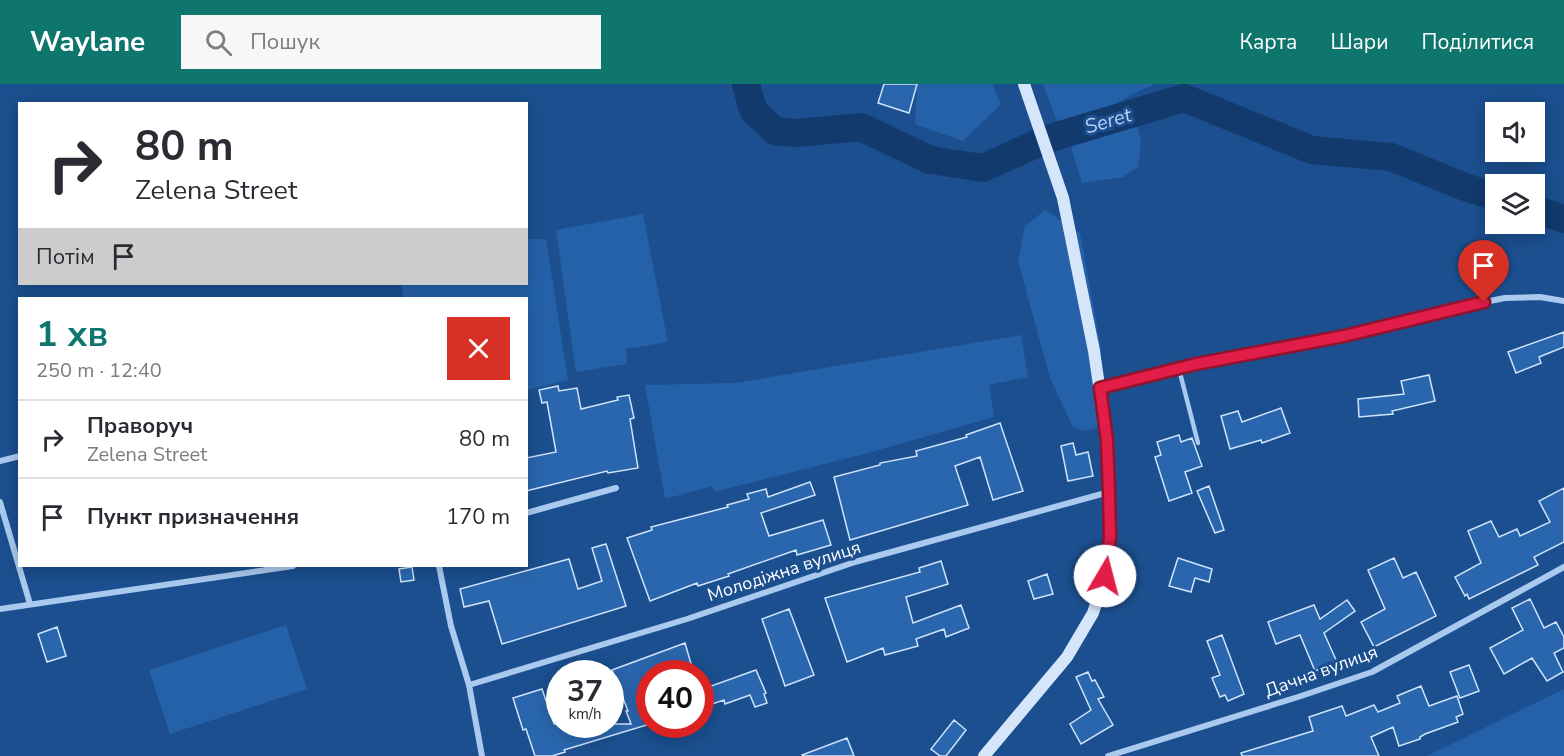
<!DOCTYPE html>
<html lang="uk">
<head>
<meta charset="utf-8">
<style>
	:root { --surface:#fff; --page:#f7f7f7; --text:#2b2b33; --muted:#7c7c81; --line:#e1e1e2; --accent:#0f766e }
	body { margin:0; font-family:"Nunito Sans",sans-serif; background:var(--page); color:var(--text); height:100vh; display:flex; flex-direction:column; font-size:22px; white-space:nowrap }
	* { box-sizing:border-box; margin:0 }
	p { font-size:20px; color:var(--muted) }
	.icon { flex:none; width:33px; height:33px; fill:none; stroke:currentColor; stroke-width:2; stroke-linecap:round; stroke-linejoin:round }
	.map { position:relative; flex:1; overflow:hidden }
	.drawer { position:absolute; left:18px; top:213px; width:510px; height:270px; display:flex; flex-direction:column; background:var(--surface); border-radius:0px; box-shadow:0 3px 15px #0003 }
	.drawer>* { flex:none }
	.guide { position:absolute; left:18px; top:18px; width:510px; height:183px; border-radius:0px; box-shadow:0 3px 15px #0003; background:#fff; color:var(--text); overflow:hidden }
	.buttons { position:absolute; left:1485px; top:18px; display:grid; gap:12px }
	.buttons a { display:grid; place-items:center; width:60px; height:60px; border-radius:0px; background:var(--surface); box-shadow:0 3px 15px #0003; font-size:30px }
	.speed { position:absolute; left:546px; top:576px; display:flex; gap:12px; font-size:30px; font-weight:700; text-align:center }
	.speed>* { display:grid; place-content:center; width:78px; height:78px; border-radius:50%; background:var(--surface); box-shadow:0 3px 15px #0003; line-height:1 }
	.speed small { font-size:15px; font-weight:400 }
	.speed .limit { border:9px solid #d22; background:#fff; color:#111 }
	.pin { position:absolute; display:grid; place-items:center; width:51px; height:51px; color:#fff; margin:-62px -26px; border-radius:50% 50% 50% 0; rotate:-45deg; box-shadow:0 0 6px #0007 }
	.pin .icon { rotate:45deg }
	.me { position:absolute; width:66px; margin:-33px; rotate:8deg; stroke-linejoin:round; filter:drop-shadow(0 0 4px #0008) }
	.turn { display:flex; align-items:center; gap:21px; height:126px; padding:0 18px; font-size:27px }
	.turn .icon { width:78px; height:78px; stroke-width:2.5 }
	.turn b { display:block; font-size:42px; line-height:51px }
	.then { display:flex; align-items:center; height:57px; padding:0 18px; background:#0003; gap:12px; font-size:22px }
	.round { display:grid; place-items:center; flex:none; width:63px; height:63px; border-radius:0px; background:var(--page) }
	.summary { display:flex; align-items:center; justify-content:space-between; height:102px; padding:0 18px }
	h1 { font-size:36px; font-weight:700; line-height:45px; color:var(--accent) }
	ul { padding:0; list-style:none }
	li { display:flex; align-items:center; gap:18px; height:78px; padding:0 18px; border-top:2px solid var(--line) }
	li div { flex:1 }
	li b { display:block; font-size:22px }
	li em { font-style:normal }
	header { display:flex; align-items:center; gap:36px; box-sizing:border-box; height:84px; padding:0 30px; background:var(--accent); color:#fff }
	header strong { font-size:28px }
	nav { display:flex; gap:33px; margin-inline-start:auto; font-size:21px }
	.search { width:420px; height:54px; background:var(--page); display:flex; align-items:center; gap:15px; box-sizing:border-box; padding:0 21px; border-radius:0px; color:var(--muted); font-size:22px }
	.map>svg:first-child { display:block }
</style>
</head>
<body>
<header>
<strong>Waylane</strong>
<div class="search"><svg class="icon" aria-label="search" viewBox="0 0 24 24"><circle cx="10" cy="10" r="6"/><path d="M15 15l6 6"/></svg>Пошук</div>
<nav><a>Карта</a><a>Шари</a><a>Поділитися</a></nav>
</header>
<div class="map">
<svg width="1564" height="672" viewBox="0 0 1564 672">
	<rect width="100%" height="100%" fill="#1b4f8f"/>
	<path fill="#2461a8" d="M 917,0 L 992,0 L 1001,20 L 963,57 L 915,40 Z
		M 1043,0 L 1156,0 C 1120,13 1100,35 1059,43 Z
		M 1137,41 L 1141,58 L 1138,83 L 1123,93 L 1082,99 L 1069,56 L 1097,44 Z
		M 1045,126 L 1080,149 L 1101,264 L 1101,295 L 1107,326 L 1095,345 L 1082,347 L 1073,343 L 1050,294 L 1018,177 L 1025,142 Z
		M 643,130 L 668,258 L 626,265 L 627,280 L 576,288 L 556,146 Z
		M 527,155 L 546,155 L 568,296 L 527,306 L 526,214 L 404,214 L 401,200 L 526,200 Z
		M 1021,251 L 1028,293 L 989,301 L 994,333 L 868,369 L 714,408 L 712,402 L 665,415 L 645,301 L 735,299 Z
		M 286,541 L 307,605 L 170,650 L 149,586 Z
		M 1564,605 L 1564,672 L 1427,672 Z"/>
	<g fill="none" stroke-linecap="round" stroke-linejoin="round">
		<path stroke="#123a6d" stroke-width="28" d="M 746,0 L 753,26 L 775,47 L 796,49 L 861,43 L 930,76 L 983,84 L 1047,55 L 1184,14 L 1312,66 L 1391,73 L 1465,103 L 1496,113
			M 1534,125 L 1564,135"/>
	</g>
	<path fill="#2a66ad" stroke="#cfe3fa" stroke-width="1.5" d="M 884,0 L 917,0 L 909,29 L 878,19 Z
		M 1564,248 L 1564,263 L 1539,273 L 1541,279 L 1516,289 L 1508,268 Z
		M 1429,291 L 1435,317 L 1392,327 L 1393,330 L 1359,333 L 1358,315 L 1404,310 L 1401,297 Z
		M 558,302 L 559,307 L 577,304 L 581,325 L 618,316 L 617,313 L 629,311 L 634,334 L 630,335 L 638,384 L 608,389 L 607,387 L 526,407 L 526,374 L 556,368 L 547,318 L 542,319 L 539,306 Z
		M 1281,324 L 1290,349 L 1262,359 L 1261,356 L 1230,365 L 1221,332 L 1238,327 L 1242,338 Z
		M 1000,339 L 1023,407 L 993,416 L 980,373 L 955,382 L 968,421 L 850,456 L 834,393 L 880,381 L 880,379 L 917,372 L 916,367 L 967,353 L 966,351 Z
		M 1179,351 L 1181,358 L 1192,354 L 1202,382 L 1185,388 L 1192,409 L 1169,417 L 1155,373 L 1161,371 L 1157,358 Z
		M 1073,359 L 1076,371 L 1088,368 L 1093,392 L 1068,397 L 1061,362 Z
		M 810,398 L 815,411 L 761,429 L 769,452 L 823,436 L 831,461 L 797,471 L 796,466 L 728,490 L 729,492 L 698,502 L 697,499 L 650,517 L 627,454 L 652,446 L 651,443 L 728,423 L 727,421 L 749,415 L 747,410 L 766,405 L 768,413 Z
		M 1209,402 L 1224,446 L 1215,449 L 1197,407 Z
		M 1564,404 L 1564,458 L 1534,473 L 1538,481 L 1469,515 L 1467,510 L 1465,512 L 1455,493 L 1481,479 L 1468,447 L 1491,437 L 1499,453 L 1517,445 L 1520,452 L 1550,438 L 1539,417 Z
		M 606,460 L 626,522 L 502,560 L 489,517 L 464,523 L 460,505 L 569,475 L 578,505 L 602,497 L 592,464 Z
		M 1178,474 L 1212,485 L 1209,498 L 1195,494 L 1191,508 L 1169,502 Z
		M 1394,474 L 1403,494 L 1416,488 L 1436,532 L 1374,563 L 1361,538 L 1385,525 L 1368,486 Z
		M 941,477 L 948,500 L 906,513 L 913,539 L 961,521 L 969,544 L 946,553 L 944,545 L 916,555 L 918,562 L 885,571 L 883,564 L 847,578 L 825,514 L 920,488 L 919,484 Z
		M 412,483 L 414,496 L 401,498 L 399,485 Z
		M 1047,490 L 1053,510 L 1034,515 L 1028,497 Z
		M 1530,515 L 1544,544 L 1556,538 L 1564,553 L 1564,564 L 1554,569 L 1563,588 L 1547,597 L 1532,574 L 1504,590 L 1490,564 L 1523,546 L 1512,524 Z
		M 1347,516 L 1355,527 L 1324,549 L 1337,578 L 1315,587 L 1300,551 L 1276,560 L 1268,538 L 1314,521 L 1320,535 Z
		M 789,525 L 814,591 L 785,602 L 762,535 Z
		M 57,543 L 66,572 L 47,578 L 38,550 Z
		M 1222,551 L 1244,610 L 1228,617 L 1225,611 L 1220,613 L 1214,599 L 1212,594 L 1220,591 L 1207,557 Z
		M 685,559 L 694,590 L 650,590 L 650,640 L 564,666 L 565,668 L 552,672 L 535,672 L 526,645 L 523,646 L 513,614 L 542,605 L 554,640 L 584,640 L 586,647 L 607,640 L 631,640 L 626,627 L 628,627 L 612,586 Z
		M 1469,581 L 1479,607 L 1460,614 L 1450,588 Z
		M 756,586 L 766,609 L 764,610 L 767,619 L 755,623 L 750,611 L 725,620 L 724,616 L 700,624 L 700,606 Z
		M 1088,588 L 1092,597 L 1095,596 L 1104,613 L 1098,615 L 1113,641 L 1081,660 L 1070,640 L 1091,626 L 1076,593 Z
		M 1421,602 L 1429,622 L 1457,612 L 1463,630 L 1456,633 L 1458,638 L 1425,650 L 1420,653 L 1420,655 L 1399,662 L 1393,643 L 1371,653 L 1379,672 L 1242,672 L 1241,669 L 1313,647 L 1309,633 L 1342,622 L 1346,632 L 1374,621 L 1378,628 L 1400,619 L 1397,612 Z
		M 954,636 L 966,646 L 946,672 L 940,672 L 931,665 Z
		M 847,654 L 854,672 L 803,672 L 802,671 Z"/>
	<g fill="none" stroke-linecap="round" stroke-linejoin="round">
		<path stroke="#a9c9ee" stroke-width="4.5" d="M 1179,285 L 1198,359"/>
		<path stroke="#a9c9ee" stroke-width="6" d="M 1100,304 L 1196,280 L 1344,252 L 1464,222 L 1505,214 L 1540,213 L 1564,217
			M 0,377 L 20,372
			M 0,418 L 30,520
			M 526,429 L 616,404
			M 439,482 L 451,542 L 469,601 L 482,672
			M 0,525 L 293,482
			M 469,601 L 687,535 L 855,478 L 1109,408
			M 1108,672 L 1298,613 L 1372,588 L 1564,483"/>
		<path stroke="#d6e6fa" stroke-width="12" d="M 984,672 L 1067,573 L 1093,529 L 1105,492 L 1110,453 L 1107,356 L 1094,267 L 1063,114 L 1024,0"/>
	</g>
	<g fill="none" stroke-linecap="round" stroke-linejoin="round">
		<g stroke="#92132f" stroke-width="15">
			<path id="route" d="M 1105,492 L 1110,453 L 1109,408 L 1107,356 L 1100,304 L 1196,280 L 1344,252 L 1484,218"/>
		</g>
		<use href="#route" stroke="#e11d48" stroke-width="10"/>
	</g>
	<g text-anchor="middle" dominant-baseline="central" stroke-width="6" stroke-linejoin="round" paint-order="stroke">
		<g font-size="18" fill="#fff" stroke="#1b4f8f">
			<text transform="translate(784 487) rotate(-18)">Молодіжна вулиця</text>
			<text transform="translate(1321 587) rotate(-20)">Дачна вулиця</text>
		</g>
		<g font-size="20" font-style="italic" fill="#b5d3f5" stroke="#1b4f8f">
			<text transform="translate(1108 37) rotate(-16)">Seret</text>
		</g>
	</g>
</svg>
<div class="buttons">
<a><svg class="icon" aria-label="sound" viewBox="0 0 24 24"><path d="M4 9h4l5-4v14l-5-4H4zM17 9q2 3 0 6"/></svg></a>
<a><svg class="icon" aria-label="layers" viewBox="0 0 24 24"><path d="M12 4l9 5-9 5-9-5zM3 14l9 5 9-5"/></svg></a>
</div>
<div class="speed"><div>37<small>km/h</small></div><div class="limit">40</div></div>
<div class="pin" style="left:1484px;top:218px;background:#d93025"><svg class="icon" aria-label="arrive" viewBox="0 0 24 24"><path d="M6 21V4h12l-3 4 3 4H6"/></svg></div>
<svg class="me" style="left:1105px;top:492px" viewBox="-20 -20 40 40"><circle r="19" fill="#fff"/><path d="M0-13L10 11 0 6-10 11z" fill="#e11d48"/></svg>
<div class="guide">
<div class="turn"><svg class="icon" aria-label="right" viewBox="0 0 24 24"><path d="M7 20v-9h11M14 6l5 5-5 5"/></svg><div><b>80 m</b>Zelena Street</div></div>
<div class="then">Потім<svg class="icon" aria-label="arrive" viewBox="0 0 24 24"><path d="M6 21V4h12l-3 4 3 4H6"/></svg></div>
</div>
<section class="drawer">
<div class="summary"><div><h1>1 хв</h1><p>250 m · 12:40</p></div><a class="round" style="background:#d93025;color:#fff"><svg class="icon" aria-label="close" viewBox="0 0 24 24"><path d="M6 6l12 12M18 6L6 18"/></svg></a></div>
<ul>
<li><svg class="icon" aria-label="right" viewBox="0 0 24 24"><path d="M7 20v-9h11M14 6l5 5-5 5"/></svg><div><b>Праворуч</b><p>Zelena Street</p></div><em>80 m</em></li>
<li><svg class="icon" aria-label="arrive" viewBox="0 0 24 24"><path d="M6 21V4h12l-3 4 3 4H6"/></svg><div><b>Пункт призначення</b></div><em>170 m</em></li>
</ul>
</section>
</div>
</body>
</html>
